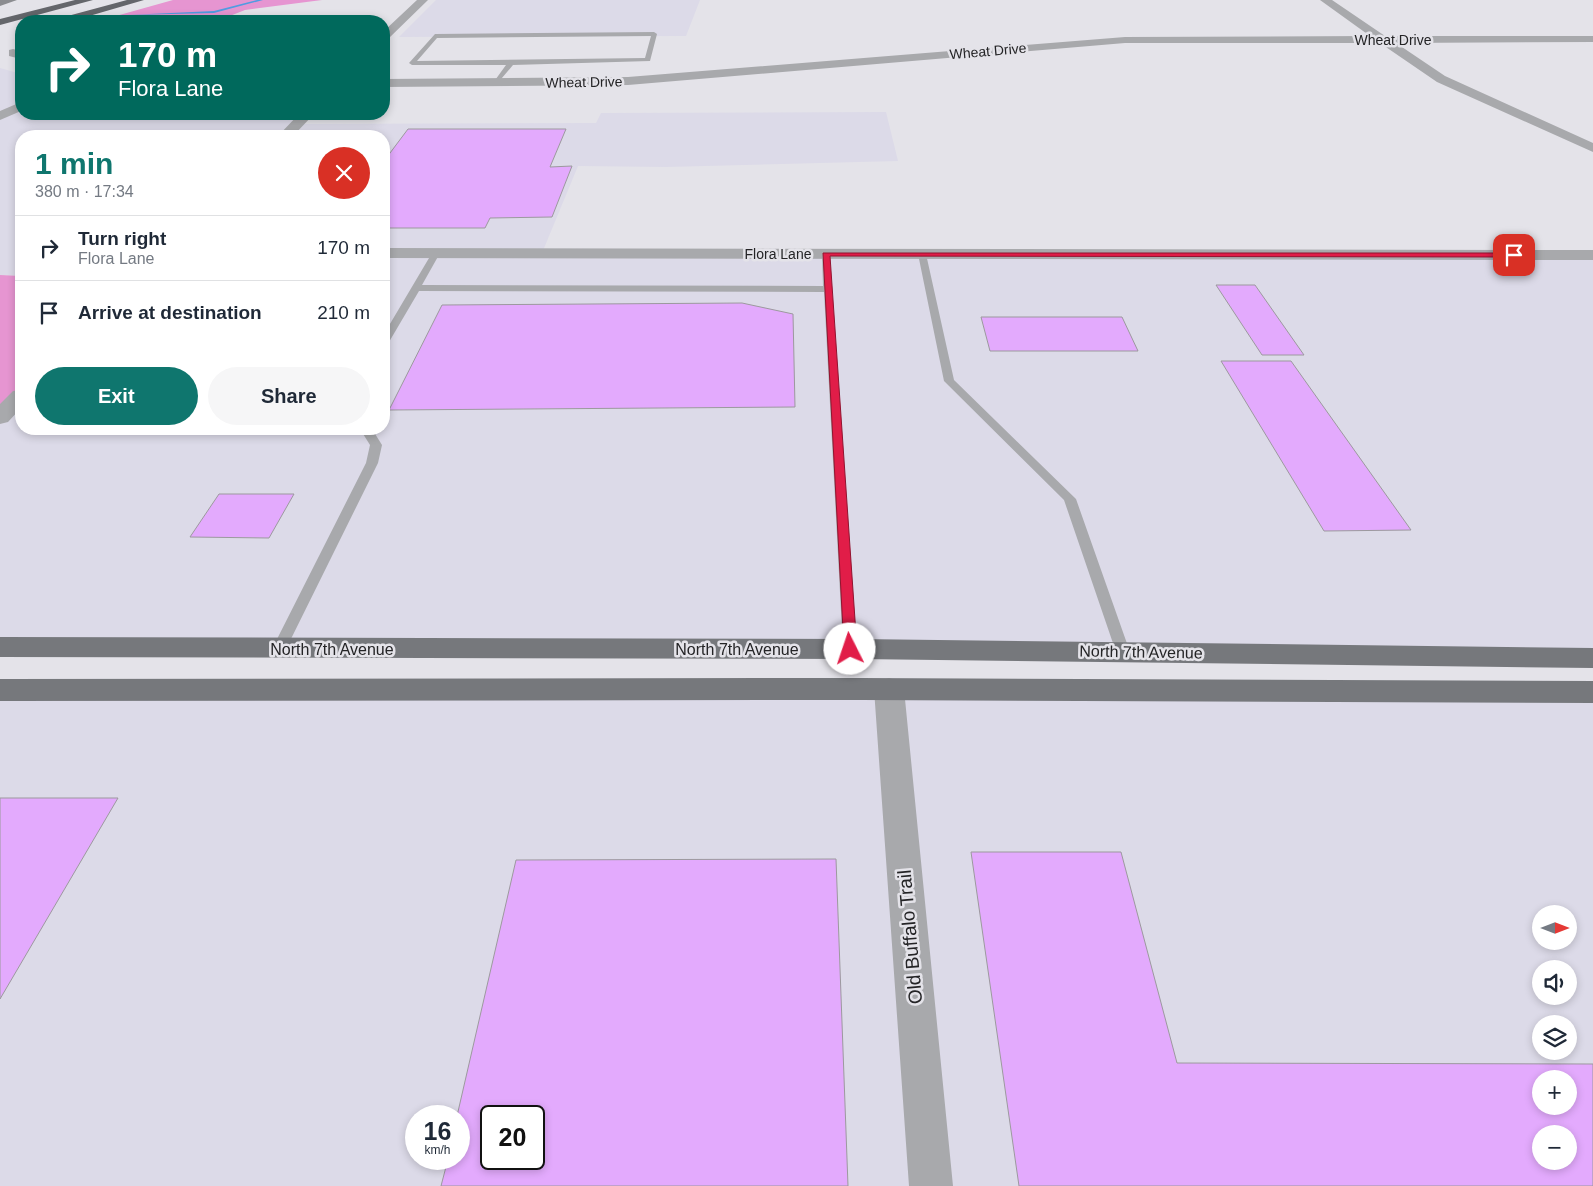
<!DOCTYPE html>
<html lang="en">
<head>
<meta charset="utf-8">
<style>
	:root { --surface:#fff; --page:#f6f6f7; --text:#1f2937; --muted:#747a83; --line:#e0e1e3; --accent:#0f766e }
	body { margin:0; font-family:Arial,sans-serif; background:var(--page); color:var(--text); height:100vh; display:flex; flex-direction:column; font-size:19px; white-space:nowrap }
	* { box-sizing:border-box; margin:0 }
	p { font-size:16px; color:var(--muted) }
	.icon { flex:none; width:28px; height:28px; fill:none; stroke:currentColor; stroke-width:2; stroke-linecap:round; stroke-linejoin:round }
	.map { position:relative; flex:1; overflow:hidden }
	.drawer { position:absolute; left:15px; top:130px; width:375px; height:305px; display:flex; flex-direction:column; background:var(--surface); border-radius:20px; box-shadow:0 2px 8px #0003 }
	.drawer>* { flex:none }
	.banner { position:absolute; left:15px; top:15px; width:375px; height:105px; border-radius:20px; box-shadow:0 2px 8px #0003; background:#00695c; color:#fff; overflow:hidden }
	.needle { width:32px; rotate:90deg }
	.fabs { position:absolute; left:1532px; top:905px; display:grid; gap:10px }
	.fabs a { display:grid; place-items:center; width:45px; height:45px; border-radius:50%; background:var(--surface); box-shadow:0 2px 8px #0003; font-size:25px }
	.speed { position:absolute; left:405px; top:1105px; display:flex; gap:10px; font-size:25px; font-weight:700; text-align:center }
	.speed>* { display:grid; place-content:center; width:65px; height:65px; border-radius:50%; background:var(--surface); box-shadow:0 2px 8px #0003; line-height:1 }
	.speed small { font-size:12px; font-weight:400 }
	.speed .limit { border:2px solid #111; border-radius:8px; background:#fff; color:#111 }
	.pin { position:absolute; display:grid; place-items:center; width:42px; height:42px; color:#fff; margin:-21px; border-radius:10px; box-shadow:0 2px 8px #0006 }
	.me { position:absolute; width:55px; margin:-28px; rotate:356deg; stroke-linejoin:round; filter:drop-shadow(0 0 4px #0008) }
	.turn { display:flex; align-items:center; gap:18px; height:105px; padding:0 20px; font-size:22px }
	.turn .icon { width:65px; height:65px; stroke-width:2.5 }
	.turn b { display:block; font-size:35px; line-height:42px }
	.round { display:grid; place-items:center; flex:none; width:52px; height:52px; border-radius:26px; background:var(--page) }
	.head { display:flex; align-items:center; justify-content:space-between; height:85px; padding:0 20px }
	h1 { font-size:30px; font-weight:700; line-height:38px; color:var(--accent) }
	.cta { display:flex; gap:10px; margin-top:auto; padding:10px 20px }
	.cta a { flex:1; height:58px; border-radius:30px; background:var(--accent); color:#fff; font-size:20px; font-weight:700; line-height:58px; text-align:center }
	.cta a+a { background:var(--page); color:var(--text) }
	ul { padding:0; list-style:none }
	li { display:flex; align-items:center; gap:15px; height:65px; padding:0 20px; border-top:1px solid var(--line) }
	li div { flex:1 }
	li b { display:block; font-size:19px }
	li em { font-style:normal }
	.map>svg:first-child { display:block }
</style>
</head>
<body>
<div class="map">
<svg width="1593" height="1186" viewBox="0 0 1593 1186">
	<rect width="100%" height="100%" fill="#e4e3e9"/>
	<path fill="#dcdae8" fill-rule="evenodd" d="M 436,0 L 700,0 L 686,36 L 399,37 Z
		M 0,68 L 21,74 L 21,114 L 307,114 L 298,124 L 596,123 L 601,113 L 886,112 L 898,161 L 666,167 L 578,166 L 542,253 L 1593,258 L 1593,659 L 0,646 L 0,417 L 21,396 L 21,429 L 384,429 L 384,136 L 21,136 L 21,276 L 0,275 Z
		M 0,691 L 1593,694 L 1593,1186 L 0,1186 ZM 1541,914 L 1569,914 L 1569,941 L 1541,941 ZM 1541,969 L 1569,969 L 1569,996 L 1541,996 ZM 1541,1024 L 1569,1024 L 1569,1051 L 1541,1051 ZM 1541,1079 L 1569,1079 L 1569,1106 L 1541,1106 ZM 416,1116 L 459,1116 L 459,1159 L 416,1159 ZM 491,1116 L 534,1116 L 534,1159 L 491,1159 ZM 1541,1134 L 1569,1134 L 1569,1161 L 1541,1161 Z"/>
	<path fill="#e695d1" d="M 173,0 L 322,0 L 245,10 L 217,21 L 98,21 Z
		M 0,275 L 21,276 L 21,396 L 0,417 Z"/>
	<g fill="none" stroke-linecap="round" stroke-linejoin="round">
		<path fill="#519ce1" fill-rule="evenodd" d="M 257,0 L 263,0 L 214,13 L 128,15 L 214,11 Z"/>
	</g>
	<path fill="#e3aafd" stroke="#9c999e" fill-rule="evenodd" d="M 408,129 L 566,129 L 550,167 L 572,166 L 552,217 L 490,218 L 485,228 L 384,228 L 384,161 Z
		M 1216,285 L 1255,285 L 1304,355 L 1262,355 Z
		M 742,303 L 793,314 L 795,407 L 389,410 L 442,305 Z
		M 981,317 L 1122,317 L 1138,351 L 990,351 Z
		M 1221,361 L 1291,361 L 1411,530 L 1324,531 Z
		M 219,494 L 294,494 L 269,538 L 190,537 Z
		M 0,798 L 118,798 L 0,999 Z
		M 971,852 L 1121,852 L 1177,1063 L 1593,1064 L 1593,1186 L 1019,1186 ZM 1541,1079 L 1569,1079 L 1569,1106 L 1541,1106 ZM 1541,1134 L 1569,1134 L 1569,1161 L 1541,1161 Z
		M 836,859 L 848,1186 L 441,1186 L 448,1159 L 459,1159 L 457,1116 L 516,860 ZM 491,1116 L 534,1116 L 534,1159 L 491,1159 Z"/>
	<g fill="none" stroke-linecap="round" stroke-linejoin="round">
		<path fill="#a8a9ac" fill-rule="evenodd" d="M 654,32 L 657,34 L 650,61 L 513,65 L 496,85 L 493,83 L 506,65 L 412,65 L 409,63 L 435,34 ZM 651,36 L 645,58 L 417,61 L 437,38 Z
			M 436,250 L 440,253 L 422,285 L 823,286 L 822,254 L 829,252 L 857,649 L 855,653 L 845,653 L 843,649 L 824,292 L 419,291 L 389,342 L 384,345 L 384,334 L 432,253 Z
			M 922,251 L 926,254 L 954,380 L 1076,499 L 1130,652 L 1128,656 L 1118,656 L 1116,652 L 1064,500 L 944,381 L 918,254 Z
			M 360,429 L 372,429 L 382,445 L 378,463 L 286,649 L 284,653 L 274,653 L 272,649 L 366,463 L 370,445 Z"/>
		<path fill="#a8a9ac" fill-rule="evenodd" d="M 417,0 L 428,0 L 388,39 L 384,40 L 384,31 Z
			M 1320,0 L 1332,0 L 1385,36 L 1593,36 L 1593,42 L 1396,43 L 1445,76 L 1593,143 L 1593,152 L 1437,82 L 1380,43 L 1125,43 L 628,85 L 384,87 L 384,79 L 628,77 L 1125,37 L 1370,36 Z
			M 13,49 L 21,51 L 21,59 L 9,56 L 9,50 Z
			M 21,102 L 21,111 L 0,120 L 0,111 Z
			M 299,114 L 314,114 L 293,136 L 278,136 Z
			M 384,248 L 1593,250 L 1593,260 L 384,258 Z
			M 21,390 L 21,408 L 8,422 L 0,424 L 0,404 L 13,391 Z
			M 889,678 L 900,681 L 904,689 L 953,1186 L 909,1186 L 874,689 L 878,681 Z"/>
		<path fill="#8b8c90" fill-rule="evenodd" d="M 0,0 L 17,0 L 0,6 Z"/>
		<path fill="#76787c" fill-rule="evenodd" d="M 0,637 L 858,639 L 1593,648 L 1593,668 L 858,659 L 0,657 Z
			M 861,678 L 1593,681 L 1593,703 L 861,700 L 0,701 L 0,679 Z"/>
		<path fill="#64666b" fill-rule="evenodd" d="M 75,0 L 93,0 L 0,25 L 0,19 Z
			M 127,0 L 144,0 L 72,21 L 64,21 L 63,19 L 64,17 Z"/>
	</g>
	<path fill="#e11d48" stroke="#92132f" d="M 823,253 L 1514,253 L 1518,255 L 1514,257 L 830,256 L 857,649 L 850,654 L 844,649 Z"/>
	<g text-anchor="middle" dominant-baseline="central" stroke-width="5" stroke-linejoin="round" paint-order="stroke">
		<g font-size="14" fill="#242426" stroke="#e4e3e9">
			<text x="1393" y="40">Wheat Drive</text>
			<text transform="translate(988 51) rotate(-5)">Wheat Drive</text>
			<text transform="translate(584 82) rotate(-1)">Wheat Drive</text>
			<text x="778" y="254">Flora Lane</text>
		</g>
		<g font-size="16" fill="#242426" stroke="#e4e3e9">
			<text x="332" y="649">North 7th Avenue</text>
			<text x="737" y="649">North 7th Avenue</text>
			<text transform="translate(1141 652) rotate(1)">North 7th Avenue</text>
		</g>
		<g font-size="19" fill="#242426" stroke="#e4e3e9">
			<text transform="translate(910 937) rotate(-95)">Old Buffalo Trail</text>
		</g>
	</g>
</svg>
<div class="fabs">
<a><svg class="needle" viewBox="-14 -14 28 28"><path d="M0-13l5 13h-10z" fill="#e53935"/><path d="M0 13l5-13h-10z" fill="#747a83"/></svg></a>
<a><svg class="icon" aria-label="sound" viewBox="0 0 24 24"><path d="M4 9h4l5-4v14l-5-4H4zM17 9q2 3 0 6"/></svg></a>
<a><svg class="icon" aria-label="layers" viewBox="0 0 24 24"><path d="M12 4l9 5-9 5-9-5zM3 14l9 5 9-5"/></svg></a>
<a>+</a>
<a>−</a>
</div>
<div class="speed"><div>16<small>km/h</small></div><div class="limit">20</div></div>
<div class="pin" style="left:1514px;top:255px;background:#d93025"><svg class="icon" aria-label="arrive" viewBox="0 0 24 24"><path d="M6 21V4h12l-3 4 3 4H6"/></svg></div>
<svg class="me" style="left:850px;top:649px" viewBox="-20 -20 40 40"><circle r="19" fill="#fff"/><path d="M0-13L10 11 0 6-10 11z" fill="#e11d48"/></svg>
<div class="banner">
<div class="turn"><svg class="icon" aria-label="right" viewBox="0 0 24 24"><path d="M7 20v-9h11M14 6l5 5-5 5"/></svg><div><b>170 m</b>Flora Lane</div></div>
</div>
<section class="drawer">
<div class="head"><div><h1>1 min</h1><p>380 m · 17:34</p></div><a class="round" style="background:#d93025;color:#fff"><svg class="icon" aria-label="close" viewBox="0 0 24 24"><path d="M6 6l12 12M18 6L6 18"/></svg></a></div>
<ul>
<li><svg class="icon" aria-label="right" viewBox="0 0 24 24"><path d="M7 20v-9h11M14 6l5 5-5 5"/></svg><div><b>Turn right</b><p>Flora Lane</p></div><em>170 m</em></li>
<li><svg class="icon" aria-label="arrive" viewBox="0 0 24 24"><path d="M6 21V4h12l-3 4 3 4H6"/></svg><div><b>Arrive at destination</b></div><em>210 m</em></li>
</ul>
<div class="cta"><a>Exit</a><a>Share</a></div>
</section>
</div>
</body>
</html>
